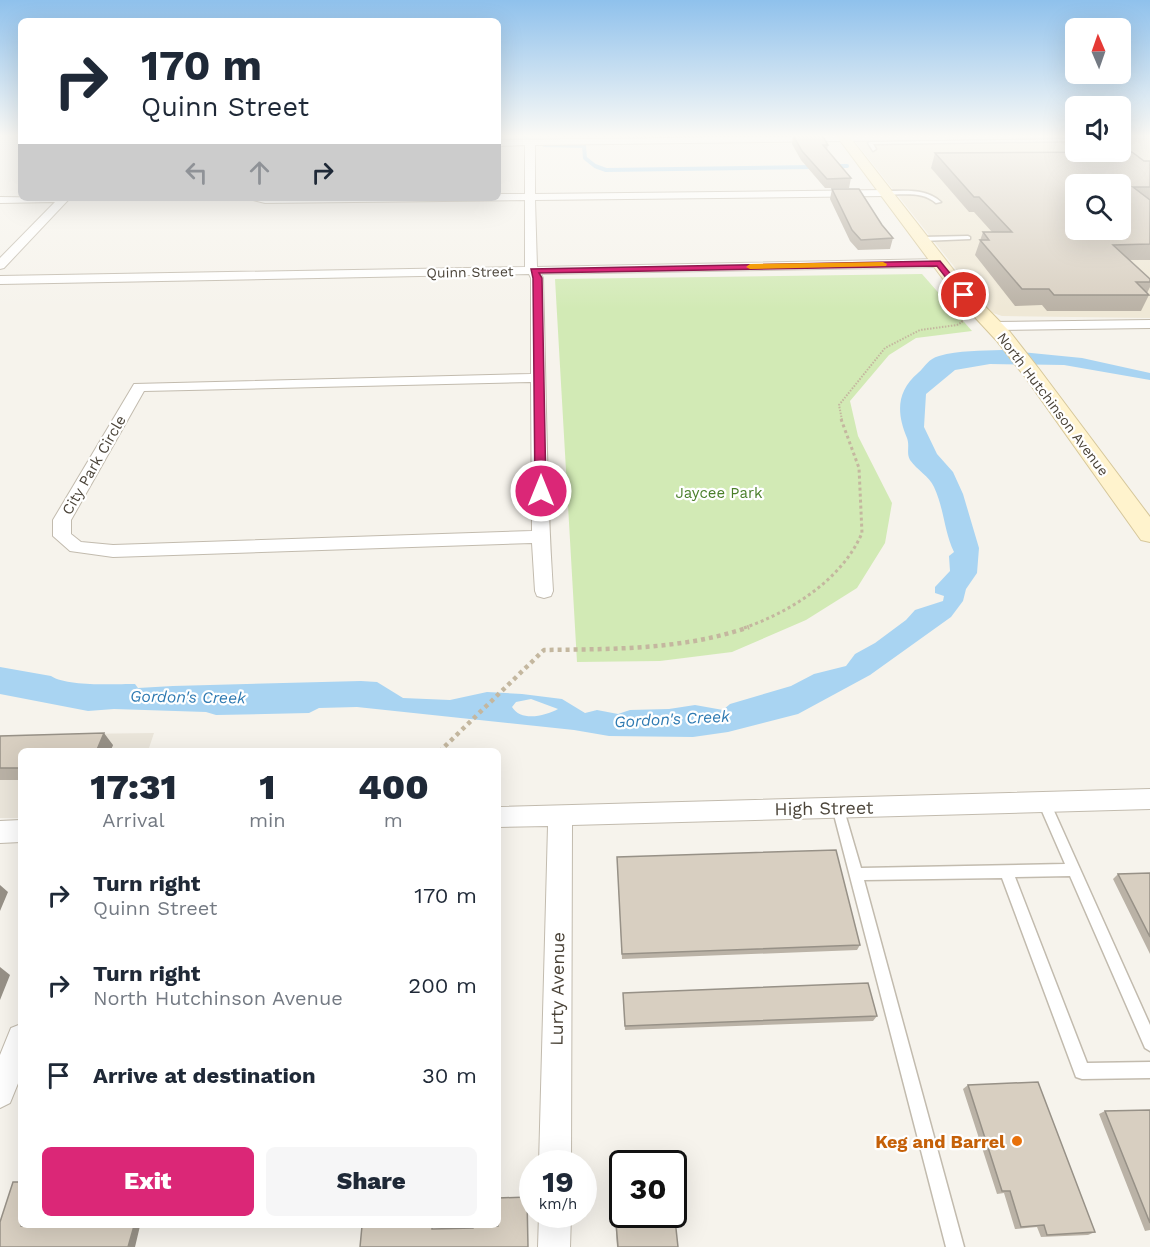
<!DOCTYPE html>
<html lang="en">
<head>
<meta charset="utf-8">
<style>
	:root { --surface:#fff; --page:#f6f6f7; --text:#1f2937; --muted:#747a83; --accent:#db2777 }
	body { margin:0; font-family:"Work Sans",sans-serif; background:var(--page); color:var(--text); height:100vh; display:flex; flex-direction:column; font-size:22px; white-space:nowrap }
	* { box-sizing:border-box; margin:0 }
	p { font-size:20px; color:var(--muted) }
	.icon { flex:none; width:33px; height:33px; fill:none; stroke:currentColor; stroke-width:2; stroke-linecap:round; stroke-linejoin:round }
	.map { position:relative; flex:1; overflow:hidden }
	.drawer { position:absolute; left:18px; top:748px; width:483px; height:480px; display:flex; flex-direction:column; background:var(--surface); border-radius:9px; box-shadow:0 6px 24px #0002 }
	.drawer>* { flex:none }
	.hud { position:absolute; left:18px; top:18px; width:483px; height:183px; border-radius:9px; box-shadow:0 6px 24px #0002; background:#fff; color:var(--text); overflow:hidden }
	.needle { width:39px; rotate:358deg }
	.controls { position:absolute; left:1065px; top:18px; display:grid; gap:12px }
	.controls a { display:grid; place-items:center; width:66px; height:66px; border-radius:9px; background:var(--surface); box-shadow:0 6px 24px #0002; font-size:30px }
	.speed { position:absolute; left:519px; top:1150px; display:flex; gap:12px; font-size:30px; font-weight:700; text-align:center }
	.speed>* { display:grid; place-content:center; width:78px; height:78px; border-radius:50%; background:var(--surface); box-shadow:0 6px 24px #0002; line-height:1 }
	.speed small { font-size:15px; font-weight:400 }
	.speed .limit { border:3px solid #111; border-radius:9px; background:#fff; color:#111 }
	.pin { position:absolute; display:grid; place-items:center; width:51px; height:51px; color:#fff; margin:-26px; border:3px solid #fff; border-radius:50%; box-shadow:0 2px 6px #0007 }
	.me { position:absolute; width:66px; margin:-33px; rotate:0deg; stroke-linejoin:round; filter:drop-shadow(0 0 4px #0008) }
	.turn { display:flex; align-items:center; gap:21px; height:126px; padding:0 24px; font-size:27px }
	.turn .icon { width:78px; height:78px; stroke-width:2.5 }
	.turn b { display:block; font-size:42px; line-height:51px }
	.lanes { display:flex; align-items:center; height:57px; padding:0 24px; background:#0003; justify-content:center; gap:30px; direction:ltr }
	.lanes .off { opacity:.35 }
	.eta { display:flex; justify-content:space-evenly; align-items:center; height:102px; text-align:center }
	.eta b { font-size:36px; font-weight:800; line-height:42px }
	.cta { display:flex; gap:12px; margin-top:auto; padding:12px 24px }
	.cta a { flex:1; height:69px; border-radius:9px; background:var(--accent); color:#fff; font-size:24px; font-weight:800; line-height:69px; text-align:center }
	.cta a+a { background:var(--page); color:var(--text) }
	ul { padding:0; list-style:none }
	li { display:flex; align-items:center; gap:18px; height:90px; padding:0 24px }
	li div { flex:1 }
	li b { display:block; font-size:22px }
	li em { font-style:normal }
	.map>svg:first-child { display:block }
</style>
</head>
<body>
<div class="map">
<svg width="1150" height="1247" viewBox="0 0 1150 1247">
	<rect width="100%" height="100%" fill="#f6f3ec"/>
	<path fill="#eae5da" d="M 154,733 L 148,751 L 21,752 L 21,818 L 0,818 L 0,735 Z"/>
	<path fill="#efe8d6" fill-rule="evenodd" d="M 850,135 L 1075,135 L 1076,152 L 1120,152 L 1121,135 L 1150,135 L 1150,318 L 1002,316 L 990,312 ZM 1076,184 L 1120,184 L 1120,230 L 1076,230 Z"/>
	<path fill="#d2eab5" d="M 922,274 L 972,331 L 916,338 L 889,355 L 850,401 L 858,436 L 892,503 L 885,543 L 857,588 L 806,620 L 732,652 L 660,661 L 577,662 L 555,279 Z"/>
	<path fill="#a9d4f2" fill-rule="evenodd" d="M 1002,350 L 1082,358 L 1150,373 L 1150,380 L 1064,365 L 990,364 L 955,370 L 926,394 L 924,427 L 937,454 L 953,472 L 963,494 L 979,548 L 977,573 L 966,589 L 963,601 L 951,617 L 870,675 L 798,714 L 728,732 L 693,737 L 609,736 L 574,730 L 357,707 L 319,708 L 309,713 L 216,715 L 206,712 L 114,709 L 88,711 L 0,694 L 0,667 L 51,676 C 68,687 114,684 135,684 L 138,688 L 173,686 L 361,681 L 377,682 L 403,698 L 450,700 L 487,692 L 522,694 L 562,699 L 585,713 L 597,710 L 618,714 L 630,710 L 669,709 L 695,705 L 723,710 L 730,704 L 791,686 L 814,674 L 846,666 L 855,654 L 875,643 L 906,620 L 915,610 L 943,601 L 944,596 L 935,593 L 935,587 L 950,571 L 949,556 L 954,552 C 944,531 944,508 934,487 C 929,476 917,470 910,460 C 906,453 910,446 907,438 C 896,412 897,391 918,373 C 926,366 928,359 939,356 C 959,350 981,351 1002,350 ZM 531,699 L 558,709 C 545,716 521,722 512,707 L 516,702 Z"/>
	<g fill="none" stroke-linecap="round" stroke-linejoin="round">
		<path stroke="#a9d4f2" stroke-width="4" d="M 522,135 L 529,140
			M 544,145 L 584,146 L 585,158 L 595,166 L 606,170 L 813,167
			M 833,166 L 847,166"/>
		<g stroke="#c2bbae" stroke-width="3">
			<path id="lane" d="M 1076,139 L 1076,141 L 873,144 L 876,149 L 873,151 L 868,143 L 870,142 Z
				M 886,191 C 905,191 926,188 941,202 L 936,203 C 921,190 902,196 884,194 L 884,192 Z
				M 968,236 L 970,237 L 970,239 L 922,241 L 919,239 L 922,237 Z
				M 1044,797 L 1048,798 L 1050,802 L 1150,1025 L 1150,1051 L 1145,1048 L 1070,876 L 1015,877 L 1087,1063 L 1150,1062 L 1150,1078 L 1082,1079 L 1076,1077 L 1002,878 L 864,880 L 964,1247 L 946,1247 L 832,807 L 834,803 L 838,801 L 842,803 L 861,868 L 1065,864 L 1038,802 L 1040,798 Z"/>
		</g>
		<g stroke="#c2bbae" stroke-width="2">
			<path id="street" d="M 903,135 L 1076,135 L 1076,138 L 535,145 L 535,194 L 886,190 L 891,193 L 886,196 L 535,200 L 537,267 L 940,259 L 946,263 L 940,267 L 541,274 L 543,278 C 546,382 546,486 553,591 L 551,596 L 544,598 L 537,596 L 535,591 L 532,543 L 113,557 L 70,551 L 53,536 L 53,520 L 134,384 L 531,374 L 531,278 L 529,274 L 0,284 L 0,276 L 525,267 L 525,200 L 265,203 L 245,198 L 498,198 L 498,194 L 525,194 L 525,145 L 498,146 L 498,140 ZM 531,382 L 532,531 L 113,545 L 81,542 L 71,534 L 71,520 L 144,391 Z
				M 0,197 L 70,198 L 4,268 L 0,269 L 0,258 L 55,202 L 0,203 Z
				M 1150,320 L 1150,328 L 993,330 L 986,326 L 993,322 Z
				M 1150,789 L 1150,809 L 572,825 L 571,1164 L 539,1164 L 548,826 L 498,827 L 498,807 Z
				M 21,820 L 21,842 L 0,843 L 0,821 Z
				M 21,1024 L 21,1076 L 10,1103 L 0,1108 L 0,1055 L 11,1028 Z
				M 539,1215 L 571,1215 L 570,1247 L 538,1247 Z"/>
		</g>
		<g stroke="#d6c79b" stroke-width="2">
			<path id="secondary" d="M 836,135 L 848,135 L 970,291 L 1010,332 L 1039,369 L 1150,517 L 1150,542 L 1141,540 L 1025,377 L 996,340 L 958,299 Z"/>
		</g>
		<path stroke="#c4b79f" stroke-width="2" stroke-dasharray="1.5 1.5" stroke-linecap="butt" d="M 842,420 L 839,405 L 885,348 L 920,330 L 957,325 L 962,322 L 961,319"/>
		<path stroke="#c4b79f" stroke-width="3" stroke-dasharray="3 3" stroke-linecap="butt" d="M 744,628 C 790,612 842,580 862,533 L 859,468 L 841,419"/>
		<path stroke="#c4b79f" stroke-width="4.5" stroke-dasharray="4 4" stroke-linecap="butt" d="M 439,752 L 544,650 C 613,649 683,650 749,627"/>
		<use href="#lane" fill="#fff" fill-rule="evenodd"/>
		<use href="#street" fill="#fff" fill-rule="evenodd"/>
		<use href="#secondary" fill="#fff3cd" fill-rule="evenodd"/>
	</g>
	<path fill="#bab2a6" d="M 793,135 L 828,145 L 827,150 L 851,178 L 849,188 L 825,188 L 801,160 L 792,144 Z
		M 935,153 L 1150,161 L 1150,260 L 1130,260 L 1150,279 L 1150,287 L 1147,293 L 1149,295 L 1141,311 L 1047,311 L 1042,305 L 1015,306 L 975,255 L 983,232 L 992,232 L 974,212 L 969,212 L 931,168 Z
		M 832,189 L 882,225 L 893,238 L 890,249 L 858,250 L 850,241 L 830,199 Z
		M 0,736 L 113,745 L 110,752 L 21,752 L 21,780 L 0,780 Z
		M 617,857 L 860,945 L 857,950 L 622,959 Z
		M 1150,873 L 1150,954 L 1113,879 L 1118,874 Z
		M 623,993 L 877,1016 L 873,1021 L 625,1030 Z
		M 968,1085 L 1095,1232 L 1088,1235 L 1041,1237 L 1037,1227 L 1015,1229 L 1004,1193 L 997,1194 L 963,1089 Z
		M 1150,1110 L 1150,1230 L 1145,1231 L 1099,1114 L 1105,1111 Z
		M 612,1174 L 678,1247 L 617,1247 Z"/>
	<path fill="#979187" d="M 104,733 L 113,745 L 110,752 L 96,752 Z
		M 0,885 L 8,892 L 0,911 Z
		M 0,967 L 10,975 L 0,1000 Z
		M 134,1226 L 140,1226 L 135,1247 L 128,1247 Z"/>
	<path fill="#d8cfc1" stroke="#979187" stroke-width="1.5" fill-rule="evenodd" d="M 793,135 L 822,135 L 828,145 L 823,145 L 851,178 L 827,179 L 802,151 Z
		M 1132,152 L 1144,161 L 1150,161 L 1150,187 L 1133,187 L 1150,200 L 1150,244 L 1113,245 L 1150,279 L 1150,282 L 1136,282 L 1149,295 L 1054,295 L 1049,289 L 1022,289 L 980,240 L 989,240 L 983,232 L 1012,232 L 979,197 L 974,197 L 935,153 ZM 1076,184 L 1120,184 L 1120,230 L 1076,230 Z
		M 832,189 L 859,189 L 882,225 L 893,238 L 861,240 L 852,230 Z
		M 104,733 L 96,752 L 21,752 L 21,768 L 0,768 L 0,736 Z
		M 836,850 L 860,945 L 622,954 L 617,857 Z
		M 1150,873 L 1150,937 L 1118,874 Z
		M 868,983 L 877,1016 L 625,1026 L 623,993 Z
		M 1038,1082 L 1095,1232 L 1047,1235 L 1044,1225 L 1021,1227 L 1010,1191 L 1002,1191 L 968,1085 Z
		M 1150,1110 L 1150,1223 L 1105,1111 Z
		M 622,1173 L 622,1215 L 674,1215 L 674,1210 L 678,1247 L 618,1247 L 612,1174 Z
		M 13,1182 L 21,1182 L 21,1226 L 134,1226 L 128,1247 L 0,1247 L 0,1222 Z
		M 527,1197 L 528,1247 L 360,1247 L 362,1226 L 432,1226 L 432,1229 L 473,1228 L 473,1226 L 498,1226 L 498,1198 Z"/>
	<linearGradient id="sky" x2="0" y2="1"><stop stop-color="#8fc1ec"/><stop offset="0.44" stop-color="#fbfaf6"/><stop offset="1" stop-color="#fbfaf6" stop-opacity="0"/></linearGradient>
	<rect width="1150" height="309" fill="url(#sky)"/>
	<path fill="#db2777" stroke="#8e194d" stroke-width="1.5" d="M 940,261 L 967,294 L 967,297 L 961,297 L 937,266 L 539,273 L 542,278 L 546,491 L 541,495 L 535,491 L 533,278 L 531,269 Z"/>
	<path fill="#f59e0b" d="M 883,262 L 887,264 L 886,266 L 750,269 L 746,267 L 750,264 Z"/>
	<circle fill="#e8710a" stroke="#fff" stroke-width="2" cx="1017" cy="1141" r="6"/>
	<g text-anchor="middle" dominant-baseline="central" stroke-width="4.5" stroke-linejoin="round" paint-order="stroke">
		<g font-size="14" fill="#4b4439" stroke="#fff">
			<text transform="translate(470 272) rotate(-1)">Quinn Street</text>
			<text transform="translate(1053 404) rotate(53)">North Hutchinson Avenue</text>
		</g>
		<g font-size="15" fill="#4b4439" stroke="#fff">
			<text transform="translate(94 465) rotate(-60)">City Park Circle</text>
		</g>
		<g font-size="15" fill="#4a7f2a" stroke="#fff">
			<text x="719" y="493">Jaycee Park</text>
		</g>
		<g font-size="16" font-style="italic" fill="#2e7ab2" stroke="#fff">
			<text transform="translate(188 697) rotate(1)">Gordon's Creek</text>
			<text transform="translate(672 719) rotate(-3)">Gordon's Creek</text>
		</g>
		<g font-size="18" fill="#4b4439" stroke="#fff">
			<text transform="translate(824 808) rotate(-1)">High Street</text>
			<text transform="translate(557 989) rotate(-89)">Lurty Avenue</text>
		</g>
		<g font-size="18" font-weight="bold" fill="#c56008" stroke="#fff" text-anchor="end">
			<text x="1005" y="1141">Keg and Barrel</text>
		</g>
	</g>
</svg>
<div class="controls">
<a><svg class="needle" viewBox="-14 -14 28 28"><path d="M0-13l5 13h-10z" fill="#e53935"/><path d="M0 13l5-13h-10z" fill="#747a83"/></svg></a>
<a><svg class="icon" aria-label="sound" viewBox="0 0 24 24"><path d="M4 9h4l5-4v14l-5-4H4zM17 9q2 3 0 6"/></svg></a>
<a><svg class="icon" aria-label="search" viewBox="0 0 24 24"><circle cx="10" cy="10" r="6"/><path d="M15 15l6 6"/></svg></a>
</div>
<div class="speed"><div>19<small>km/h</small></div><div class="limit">30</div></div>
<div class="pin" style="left:964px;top:295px;background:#d93025"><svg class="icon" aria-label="arrive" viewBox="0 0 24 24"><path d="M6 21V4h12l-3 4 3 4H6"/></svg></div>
<svg class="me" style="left:541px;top:491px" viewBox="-20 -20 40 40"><circle r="17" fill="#db2777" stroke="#fff" stroke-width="3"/><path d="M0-11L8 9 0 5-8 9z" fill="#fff"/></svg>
<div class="hud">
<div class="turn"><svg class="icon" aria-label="right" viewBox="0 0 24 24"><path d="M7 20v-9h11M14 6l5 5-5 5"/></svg><div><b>170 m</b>Quinn Street</div></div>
<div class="lanes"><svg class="icon off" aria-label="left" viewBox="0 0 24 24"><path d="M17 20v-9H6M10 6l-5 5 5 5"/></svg><svg class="icon off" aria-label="ahead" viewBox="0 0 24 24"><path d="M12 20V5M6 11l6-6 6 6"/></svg><svg class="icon" aria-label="right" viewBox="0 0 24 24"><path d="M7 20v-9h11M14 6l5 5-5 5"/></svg></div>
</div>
<section class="drawer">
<div class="eta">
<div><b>17:31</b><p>Arrival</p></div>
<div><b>1</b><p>min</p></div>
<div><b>400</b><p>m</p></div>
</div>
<ul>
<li><svg class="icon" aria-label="right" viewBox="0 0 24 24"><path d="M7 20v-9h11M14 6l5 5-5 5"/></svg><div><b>Turn right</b><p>Quinn Street</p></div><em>170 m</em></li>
<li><svg class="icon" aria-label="right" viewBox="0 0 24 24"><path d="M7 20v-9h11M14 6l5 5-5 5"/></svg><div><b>Turn right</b><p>North Hutchinson Avenue</p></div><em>200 m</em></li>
<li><svg class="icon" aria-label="arrive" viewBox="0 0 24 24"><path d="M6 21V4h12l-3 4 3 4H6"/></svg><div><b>Arrive at destination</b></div><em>30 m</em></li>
</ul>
<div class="cta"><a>Exit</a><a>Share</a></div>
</section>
</div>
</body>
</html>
